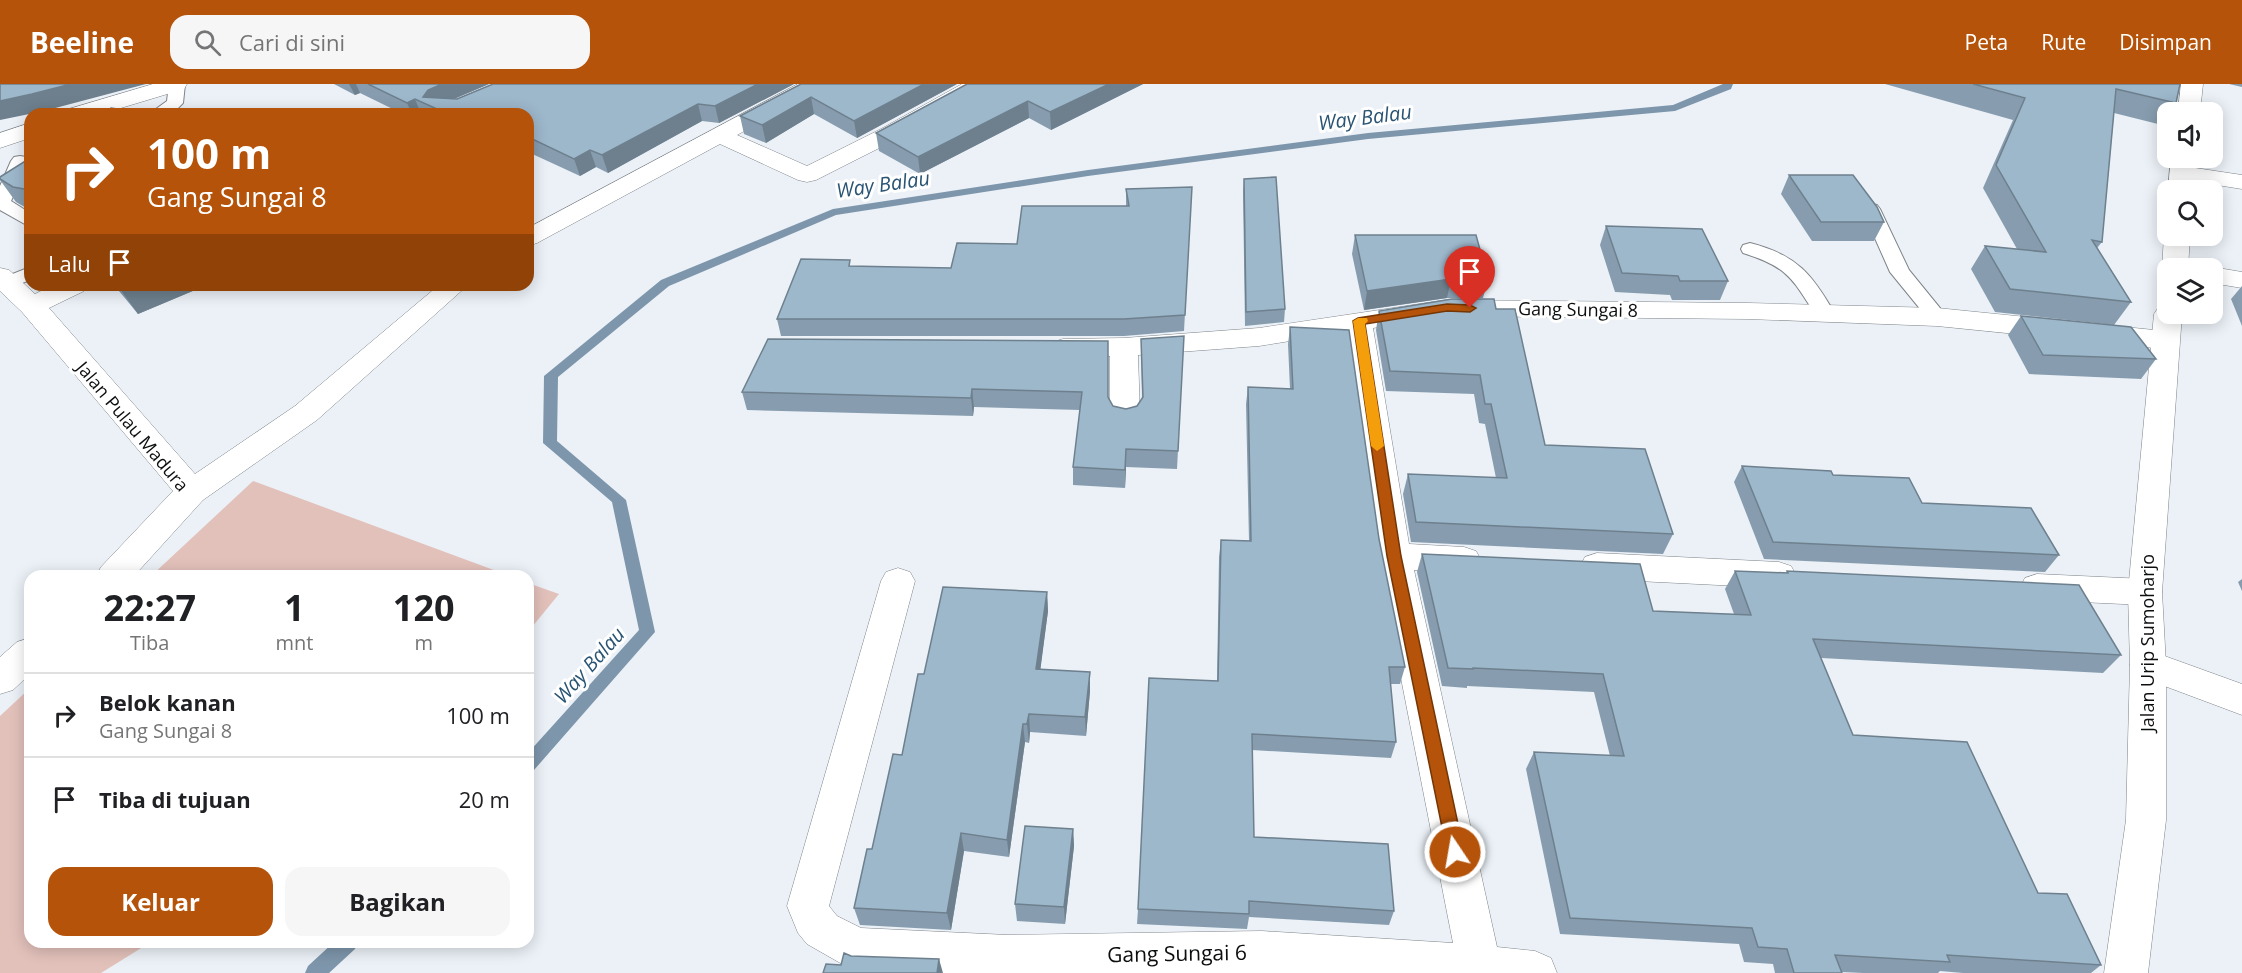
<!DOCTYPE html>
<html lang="id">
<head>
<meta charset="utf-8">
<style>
	:root { --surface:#fff; --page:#f6f6f6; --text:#202124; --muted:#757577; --line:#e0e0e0; --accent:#b45309 }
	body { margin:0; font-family:"Open Sans",sans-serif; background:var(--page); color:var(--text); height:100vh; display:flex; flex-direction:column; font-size:22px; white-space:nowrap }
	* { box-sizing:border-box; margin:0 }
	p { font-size:20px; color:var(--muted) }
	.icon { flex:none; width:33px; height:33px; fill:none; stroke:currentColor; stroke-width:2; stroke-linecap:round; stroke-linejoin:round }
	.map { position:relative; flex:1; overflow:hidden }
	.side { position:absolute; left:24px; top:486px; width:510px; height:378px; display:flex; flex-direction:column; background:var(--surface); border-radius:18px; box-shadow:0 3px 15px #0003 }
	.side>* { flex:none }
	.banner { position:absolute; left:24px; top:24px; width:510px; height:183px; border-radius:18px; box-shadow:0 3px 15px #0003; background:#b45309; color:#fff; overflow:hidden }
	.tools { position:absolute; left:2157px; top:18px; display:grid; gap:12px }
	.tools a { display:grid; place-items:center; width:66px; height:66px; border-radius:12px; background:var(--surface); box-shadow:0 3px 15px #0003; font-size:30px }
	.pin { position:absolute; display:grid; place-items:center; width:51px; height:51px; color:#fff; margin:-62px -26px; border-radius:50% 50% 50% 0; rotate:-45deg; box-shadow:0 0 6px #0007 }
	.pin .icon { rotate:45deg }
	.me { position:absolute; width:66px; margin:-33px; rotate:348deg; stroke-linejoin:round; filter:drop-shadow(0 0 4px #0008) }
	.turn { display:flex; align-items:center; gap:21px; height:126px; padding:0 24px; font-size:27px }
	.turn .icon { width:78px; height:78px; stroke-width:2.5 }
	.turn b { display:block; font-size:42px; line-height:51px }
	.then { display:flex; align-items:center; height:57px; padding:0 24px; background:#0003; gap:12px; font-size:22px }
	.eta { display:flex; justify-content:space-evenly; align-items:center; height:102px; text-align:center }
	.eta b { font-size:36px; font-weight:700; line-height:42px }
	.action { display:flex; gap:12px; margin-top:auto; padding:12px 24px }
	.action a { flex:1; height:69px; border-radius:18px; background:var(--accent); color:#fff; font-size:24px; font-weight:700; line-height:69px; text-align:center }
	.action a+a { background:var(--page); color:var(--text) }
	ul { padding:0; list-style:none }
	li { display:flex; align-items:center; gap:18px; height:84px; padding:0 24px; border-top:2px solid var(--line) }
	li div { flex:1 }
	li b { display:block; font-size:22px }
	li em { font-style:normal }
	header { display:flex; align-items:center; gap:36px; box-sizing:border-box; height:84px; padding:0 30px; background:var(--accent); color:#fff }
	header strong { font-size:28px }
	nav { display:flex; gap:33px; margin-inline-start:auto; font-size:21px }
	.search { width:420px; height:54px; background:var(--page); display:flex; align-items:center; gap:15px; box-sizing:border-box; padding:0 21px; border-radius:18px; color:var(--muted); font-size:22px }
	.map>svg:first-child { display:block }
</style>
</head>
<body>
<header>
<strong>Beeline</strong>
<div class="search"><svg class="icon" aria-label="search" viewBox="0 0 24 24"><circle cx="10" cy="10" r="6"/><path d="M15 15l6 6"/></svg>Cari di sini</div>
<nav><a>Peta</a><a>Rute</a><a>Disimpan</a></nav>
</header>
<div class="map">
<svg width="2242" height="889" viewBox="0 0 2242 889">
	<rect width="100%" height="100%" fill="#ebf1f7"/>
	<path fill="#e3c1bb" d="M 253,397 L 510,492 L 151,492 Z
		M 528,499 L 559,510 L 528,548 Z
		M 30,604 L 30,858 L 151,858 L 101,889 L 0,889 L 0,632 Z"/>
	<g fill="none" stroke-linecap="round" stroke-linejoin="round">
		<path fill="#7e96ab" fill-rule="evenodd" d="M 1723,0 L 1733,0 L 1731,5 L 1675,27 L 1368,55 L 1088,92 L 836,131 L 669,202 L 558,293 L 557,357 L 626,416 L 655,548 L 534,686 L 528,689 L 528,669 L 639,546 L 612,418 L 543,359 L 544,292 L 661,196 L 833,125 L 1088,86 L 1368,49 L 1673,21 Z
			M 334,858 L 358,858 L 355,865 L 329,889 L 305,889 L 308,882 Z"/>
		<g stroke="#7e8489" stroke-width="2">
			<path id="lane" d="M 169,0 L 185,0 L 183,19 L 172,30 L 149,30 L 167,17 Z
				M 20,72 L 26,73 L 29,77 L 11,117 L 30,129 L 30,143 L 0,126 L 0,102 L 11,77 L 14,73 Z
				M 1871,120 L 1877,121 L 1880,125 L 1909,186 L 1944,229 L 1947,233 L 1944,237 L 1937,239 L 1930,237 L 1890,188 L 1862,125 L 1865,121 Z
				M 1750,159 C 1797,171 1812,190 1835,230 L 1832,234 L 1825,236 L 1818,234 C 1792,196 1791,184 1743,169 L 1741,165 L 1743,161 Z
				M 30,183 L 30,196 L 7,205 L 0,203 L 0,195 Z"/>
		</g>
		<g stroke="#7e8489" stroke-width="1">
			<path id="street" d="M 153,0 L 187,0 L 184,5 L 101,30 L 66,30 L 69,25 Z
				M 798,0 L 825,0 L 822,5 L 737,51 L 807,82 L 881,45 L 962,0 L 989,0 L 986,5 L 897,55 L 816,96 L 807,98 L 798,96 L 720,60 L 537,159 L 528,162 L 528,144 Z
				M 30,39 L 30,54 L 0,64 L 0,49 Z
				M 2182,82 L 2242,91 L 2242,105 L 2173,94 L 2170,89 L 2173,84 Z
				M 2212,183 L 2242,188 L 2242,204 L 2212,199 L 2212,184 L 2206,184 Z
				M 0,184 L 9,186 L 35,210 L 53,201 L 87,201 L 84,207 L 49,224 L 195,390 L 295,322 L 439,201 L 468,201 L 317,336 L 203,416 L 134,492 L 96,492 L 101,483 L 173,407 L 22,228 L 0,207 Z
				M 1447,216 L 1748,219 L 1937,224 L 2164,247 L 2174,250 L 2178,256 L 2174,262 L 2164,265 L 1937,242 L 1748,235 L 1447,232 L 1373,244 L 1409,460 L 1464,463 L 1476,467 L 1481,476 L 1476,485 L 1464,489 L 1414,486 L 1497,863 L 1535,867 L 1551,874 L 1557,889 L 921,889 L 857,886 L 842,880 L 807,860 L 798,849 L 787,822 L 881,497 L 886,488 L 898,484 L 910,488 L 915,497 L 829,822 L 837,832 L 861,844 L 1008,851 L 1262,847 L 1453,859 L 1377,472 L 1346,248 L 1259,262 L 1138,271 L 1140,331 L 1136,338 L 1125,341 L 1114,338 L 1110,331 L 1110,272 L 1063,273 L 1053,270 L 1049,264 L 1053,258 L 1063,255 L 1124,254 L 1259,244 Z
				M 1597,469 L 1779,478 L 1791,482 L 1796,491 L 1791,500 L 1779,504 L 1597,495 L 1585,491 L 1580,482 L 1585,473 Z
				M 2037,490 L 2145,495 L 2157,499 L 2162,508 L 2157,517 L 2145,521 L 2037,516 L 2025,512 L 2020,503 L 2025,494 Z
				M 30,554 L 30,590 L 13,606 L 0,610 L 0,573 L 17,558 Z
				M 2148,566 L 2242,600 L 2242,631 L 2135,591 L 2130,581 L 2135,571 Z"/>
		</g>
		<g stroke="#7e8489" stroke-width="1">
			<path id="secondary" d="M 2181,0 L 2203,0 L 2200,28 L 2178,28 Z
				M 2171,74 L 2195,74 L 2192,106 L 2168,106 Z
				M 2168,147 L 2168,152 L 2190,152 L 2188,184 L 2168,184 L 2168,190 L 2162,184 L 2164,152 Z
				M 2168,222 L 2168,230 L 2182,230 L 2162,508 L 2166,581 L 2166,736 L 2148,889 L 2104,889 L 2126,736 L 2130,581 L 2128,508 L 2154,230 L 2158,224 Z"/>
		</g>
		<use href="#lane" fill="#fff" fill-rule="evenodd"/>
		<use href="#street" fill="#fff" fill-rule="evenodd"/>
		<use href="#secondary" fill="#fff" fill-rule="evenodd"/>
	</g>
	<path fill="#879daf" d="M 334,0 L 489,0 L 454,15 L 457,15 L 493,0 L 794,0 L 719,39 L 702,37 L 608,89 L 596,83 L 580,92 L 528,68 L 528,30 L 403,30 L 360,9 L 355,11 Z
		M 801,0 L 957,0 L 857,54 L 814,30 L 766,59 L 744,50 L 740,32 Z
		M 967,0 L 1143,0 L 1051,46 L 1029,34 L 920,90 L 879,67 L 876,49 Z
		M 1885,0 L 2179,0 L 2176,19 L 2170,28 L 2168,28 L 2168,33 L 2162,41 L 2114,29 L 2102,158 L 2097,164 L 2131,218 L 2114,241 L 1995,228 L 1971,185 L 1985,162 L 2017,165 L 1983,104 L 2013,36 Z
		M 2229,0 L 2242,0 L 2242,3 Z
		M 30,74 L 30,126 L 16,118 L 0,96 L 0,93 Z
		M 1789,91 L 1884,138 L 1874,157 L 1812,157 L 1781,110 Z
		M 1244,95 L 1285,225 L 1284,238 L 1245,242 L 1243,107 Z
		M 1192,103 L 1184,247 L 1124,252 L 781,252 L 777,235 L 851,182 L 951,184 L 1126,122 L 1126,105 Z
		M 1606,142 L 1728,197 L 1720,216 L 1672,216 L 1670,211 L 1615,208 L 1600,161 Z
		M 1355,151 L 1488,195 L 1483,214 L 1447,214 L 1364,226 L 1352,170 Z
		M 114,201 L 207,201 L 138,230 Z
		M 2242,202 L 2242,242 L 2231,215 Z
		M 1496,225 L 1545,361 L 1673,450 L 1663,470 L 1411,458 L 1403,410 L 1408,390 L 1496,394 L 1485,340 L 1479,339 L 1474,310 L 1386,307 L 1376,246 L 1379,227 Z
		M 2021,232 L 2156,275 L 2141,295 L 2029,290 L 2008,251 Z
		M 1290,243 L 1379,455 L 1405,583 L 1400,600 L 1390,600 L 1396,658 L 1391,674 L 1252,666 L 1254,753 L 1394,827 L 1389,841 L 1249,833 L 1247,845 L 1137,840 L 1138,825 L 1217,597 L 1219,473 L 1221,456 L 1249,457 L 1246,320 L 1248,303 L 1290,305 L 1288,260 Z
		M 1184,252 L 1177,385 L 1126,383 L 1125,404 L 1073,401 L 1073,383 L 1080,326 L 974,323 L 973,332 L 747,326 L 742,308 L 1108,257 L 1108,314 L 1113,322 L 1126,325 L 1137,322 L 1142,315 L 1141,255 Z
		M 1742,382 L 1833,391 L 1922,419 L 2059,471 L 2045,488 L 1764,475 L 1734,398 Z
		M 1422,470 L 1653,527 L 1734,530 L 1725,505 L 1735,487 L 1786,489 L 1787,487 L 2121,571 L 2103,589 L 1821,574 L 1853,651 L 2038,809 L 2101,881 L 2091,889 L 1963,889 L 1940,887 L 1938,889 L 1863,889 L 1841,888 L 1842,889 L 1775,889 L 1773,880 L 1744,878 L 1739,860 L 1560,850 L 1526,685 L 1534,668 L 1610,672 L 1594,608 L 1467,602 L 1467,604 L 1442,602 L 1417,488 Z
		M 2242,495 L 2242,507 L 2238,498 Z
		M 1047,508 L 1048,527 L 1040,586 L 1090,588 L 1090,607 L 1086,652 L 1030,648 L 1029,659 L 1025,658 L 1009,773 L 964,767 L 951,846 L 860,841 L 854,824 L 902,671 L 924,590 Z
		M 1073,745 L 1074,762 L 1065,840 L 1017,837 L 1015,820 Z"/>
	<path fill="#6e808e" d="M 71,0 L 146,0 L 44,27 L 0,36 L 0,17 Z
		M 349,0 L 356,0 L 360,9 L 355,11 Z
		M 442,0 L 489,0 L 435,23 L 423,13 L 428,6 Z
		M 758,0 L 794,0 L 719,39 L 715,22 Z
		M 924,0 L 957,0 L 857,54 L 854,37 Z
		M 1109,0 L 1143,0 L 1051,46 L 1050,28 Z
		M 811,13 L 814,30 L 766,59 L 762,41 Z
		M 415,15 L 421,30 L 412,30 L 407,19 Z
		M 1028,17 L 1029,34 L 920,90 L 918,73 Z
		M 698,20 L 702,37 L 608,89 L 602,71 Z
		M 590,66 L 596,83 L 580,92 L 574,75 Z
		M 1451,195 L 1447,214 L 1364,226 L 1367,207 Z
		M 130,201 L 207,201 L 138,230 L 120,205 Z
		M 972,305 L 974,323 L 973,332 L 971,314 Z
		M 1126,365 L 1126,383 L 1125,404 L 1125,386 Z
		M 1047,508 L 1048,527 L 1038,604 L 1036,585 Z
		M 1090,588 L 1090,607 L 1086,652 L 1085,633 Z
		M 1029,630 L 1030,648 L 1029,659 L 1027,640 Z
		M 1023,640 L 1025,658 L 1009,773 L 1007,756 Z
		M 1073,745 L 1074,762 L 1065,840 L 1064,823 Z
		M 961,749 L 964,767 L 951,846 L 947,829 Z
		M 939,875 L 943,889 L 937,889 Z"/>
	<path fill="#9db7cb" stroke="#6e808e" stroke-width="1.5" d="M 0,0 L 71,0 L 32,10 L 0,17 Z
		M 368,0 L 442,0 L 428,6 L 423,13 L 457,15 L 493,0 L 758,0 L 715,22 L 698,20 L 602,71 L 590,66 L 574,75 L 528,53 L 528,30 L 448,30 L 415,15 L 407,19 Z
		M 801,0 L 924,0 L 854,37 L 811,13 L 762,41 L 740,32 Z
		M 967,0 L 1109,0 L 1050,28 L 1028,17 L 918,73 L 876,49 Z
		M 1973,0 L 2180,0 L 2176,19 L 2116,5 L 2102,158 L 2092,156 L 2131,218 L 2010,205 L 1985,162 L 2046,168 L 1996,81 L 2025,14 Z
		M 111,24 L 148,30 L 102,30 Z
		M 30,74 L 30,106 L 13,103 L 0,95 L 0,93 Z
		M 1789,91 L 1853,91 L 1877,123 L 1884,138 L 1821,138 Z
		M 1276,93 L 1285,225 L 1246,228 L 1244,95 Z
		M 1192,103 L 1185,231 L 1124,235 L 777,235 L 801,175 L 850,176 L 849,182 L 951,184 L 957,159 L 1017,160 L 1022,122 L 1129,122 L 1126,105 Z
		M 1606,142 L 1702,145 L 1728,197 L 1680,197 L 1678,192 L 1622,189 Z
		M 1355,151 L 1476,151 L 1488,195 L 1451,195 L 1367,207 Z
		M 117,201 L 130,201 L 120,205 Z
		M 1452,215 L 1494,215 L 1496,225 L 1515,225 L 1545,361 L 1645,365 L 1673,450 L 1416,438 L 1408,390 L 1507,394 L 1491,320 L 1485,320 L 1480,291 L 1390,287 L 1379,227 Z
		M 2021,232 L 2131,243 L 2156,275 L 2043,271 Z
		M 1290,243 L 1349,246 L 1379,455 L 1405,583 L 1389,583 L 1396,658 L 1252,650 L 1254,753 L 1388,760 L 1394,827 L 1249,817 L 1249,830 L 1138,825 L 1149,594 L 1218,597 L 1221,456 L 1251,457 L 1248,303 L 1293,305 Z
		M 1184,252 L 1178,367 L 1126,365 L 1125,386 L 1073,383 L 1082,308 L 972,305 L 971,314 L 742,308 L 768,255 L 1108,257 L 1108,313 L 1113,322 L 1126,325 L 1137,322 L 1143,313 L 1141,255 Z
		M 1742,382 L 1831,387 L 1833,391 L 1909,394 L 1922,419 L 2031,424 L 2059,471 L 1773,458 Z
		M 1422,470 L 1640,480 L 1653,527 L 1751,531 L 1735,487 L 1788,489 L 1787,487 L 2079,501 L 2121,571 L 1813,555 L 1853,651 L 1967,658 L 2038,809 L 2067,810 L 2101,881 L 1947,871 L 1950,878 L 1835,871 L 1842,889 L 1794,889 L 1787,865 L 1758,863 L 1752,844 L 1570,834 L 1534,668 L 1624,672 L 1603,590 L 1473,584 L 1473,585 L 1448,584 Z
		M 943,503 L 1047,508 L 1036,585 L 1090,588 L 1085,633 L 1029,630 L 1027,640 L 1023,640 L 1007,756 L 961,749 L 947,829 L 854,824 L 867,765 L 872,765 L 893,670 L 902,671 L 918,590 L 924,590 Z
		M 1025,742 L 1073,745 L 1064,823 L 1015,820 Z
		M 844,869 L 851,872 L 939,875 L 937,889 L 823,889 L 826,880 L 841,881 Z"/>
	<path fill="#b45309" stroke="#753606" stroke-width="1.5" d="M 1447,220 L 1470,221 L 1476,224 L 1470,228 L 1447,227 L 1365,240 L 1401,472 L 1464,768 L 1461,774 L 1455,776 L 1449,774 L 1447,768 L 1387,472 L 1353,237 L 1358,234 Z"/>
	<path fill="#f59e0b" d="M 1358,234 L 1367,234 L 1368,237 L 1365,240 L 1384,362 L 1377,367 L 1371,362 L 1353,237 Z"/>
	<g text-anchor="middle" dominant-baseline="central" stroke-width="6" stroke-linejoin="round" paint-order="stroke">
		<g font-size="18" fill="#0b0d0f" stroke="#fff">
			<text transform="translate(1578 225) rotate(1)">Gang Sungai 8</text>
			<text transform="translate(133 342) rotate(50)">Jalan Pulau Madura</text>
			<text transform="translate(2147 559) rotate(-90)">Jalan Urip Sumoharjo</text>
		</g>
		<g font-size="20" font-style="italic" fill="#295473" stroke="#fff">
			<text transform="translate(1365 33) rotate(-7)">Way Balau</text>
			<text transform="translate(883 100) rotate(-8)">Way Balau</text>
			<text transform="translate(589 581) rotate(-48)">Way Balau</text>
		</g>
		<g font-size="21" fill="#0b0d0f" stroke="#fff">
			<text transform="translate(1177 869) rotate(-1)">Gang Sungai 6</text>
		</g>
	</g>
</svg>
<div class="tools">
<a><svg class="icon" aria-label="sound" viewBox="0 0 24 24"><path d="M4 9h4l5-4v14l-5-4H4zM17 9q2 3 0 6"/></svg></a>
<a><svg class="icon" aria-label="search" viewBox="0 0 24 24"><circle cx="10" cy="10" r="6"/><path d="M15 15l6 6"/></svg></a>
<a><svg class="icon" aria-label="layers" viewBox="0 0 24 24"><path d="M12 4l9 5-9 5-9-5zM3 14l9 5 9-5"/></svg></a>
</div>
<div class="pin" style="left:1470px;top:224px;background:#d93025"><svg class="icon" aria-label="arrive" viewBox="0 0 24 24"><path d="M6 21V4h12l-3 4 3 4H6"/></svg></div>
<svg class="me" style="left:1455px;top:768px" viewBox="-20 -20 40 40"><circle r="17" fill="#b45309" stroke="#fff" stroke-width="3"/><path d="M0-11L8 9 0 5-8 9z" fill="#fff"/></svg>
<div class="banner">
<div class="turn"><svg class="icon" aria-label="right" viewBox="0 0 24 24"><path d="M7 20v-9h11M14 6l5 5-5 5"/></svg><div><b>100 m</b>Gang Sungai 8</div></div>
<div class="then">Lalu<svg class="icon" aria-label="arrive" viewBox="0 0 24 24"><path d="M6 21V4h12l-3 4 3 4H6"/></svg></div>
</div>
<section class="side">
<div class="eta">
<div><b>22:27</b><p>Tiba</p></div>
<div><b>1</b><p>mnt</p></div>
<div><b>120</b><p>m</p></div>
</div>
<ul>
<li><svg class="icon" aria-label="right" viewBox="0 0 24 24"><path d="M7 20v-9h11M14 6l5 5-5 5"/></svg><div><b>Belok kanan</b><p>Gang Sungai 8</p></div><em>100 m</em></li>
<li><svg class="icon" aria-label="arrive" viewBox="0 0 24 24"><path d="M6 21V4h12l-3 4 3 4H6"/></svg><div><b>Tiba di tujuan</b></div><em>20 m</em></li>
</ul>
<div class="action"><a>Keluar</a><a>Bagikan</a></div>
</section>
</div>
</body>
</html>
